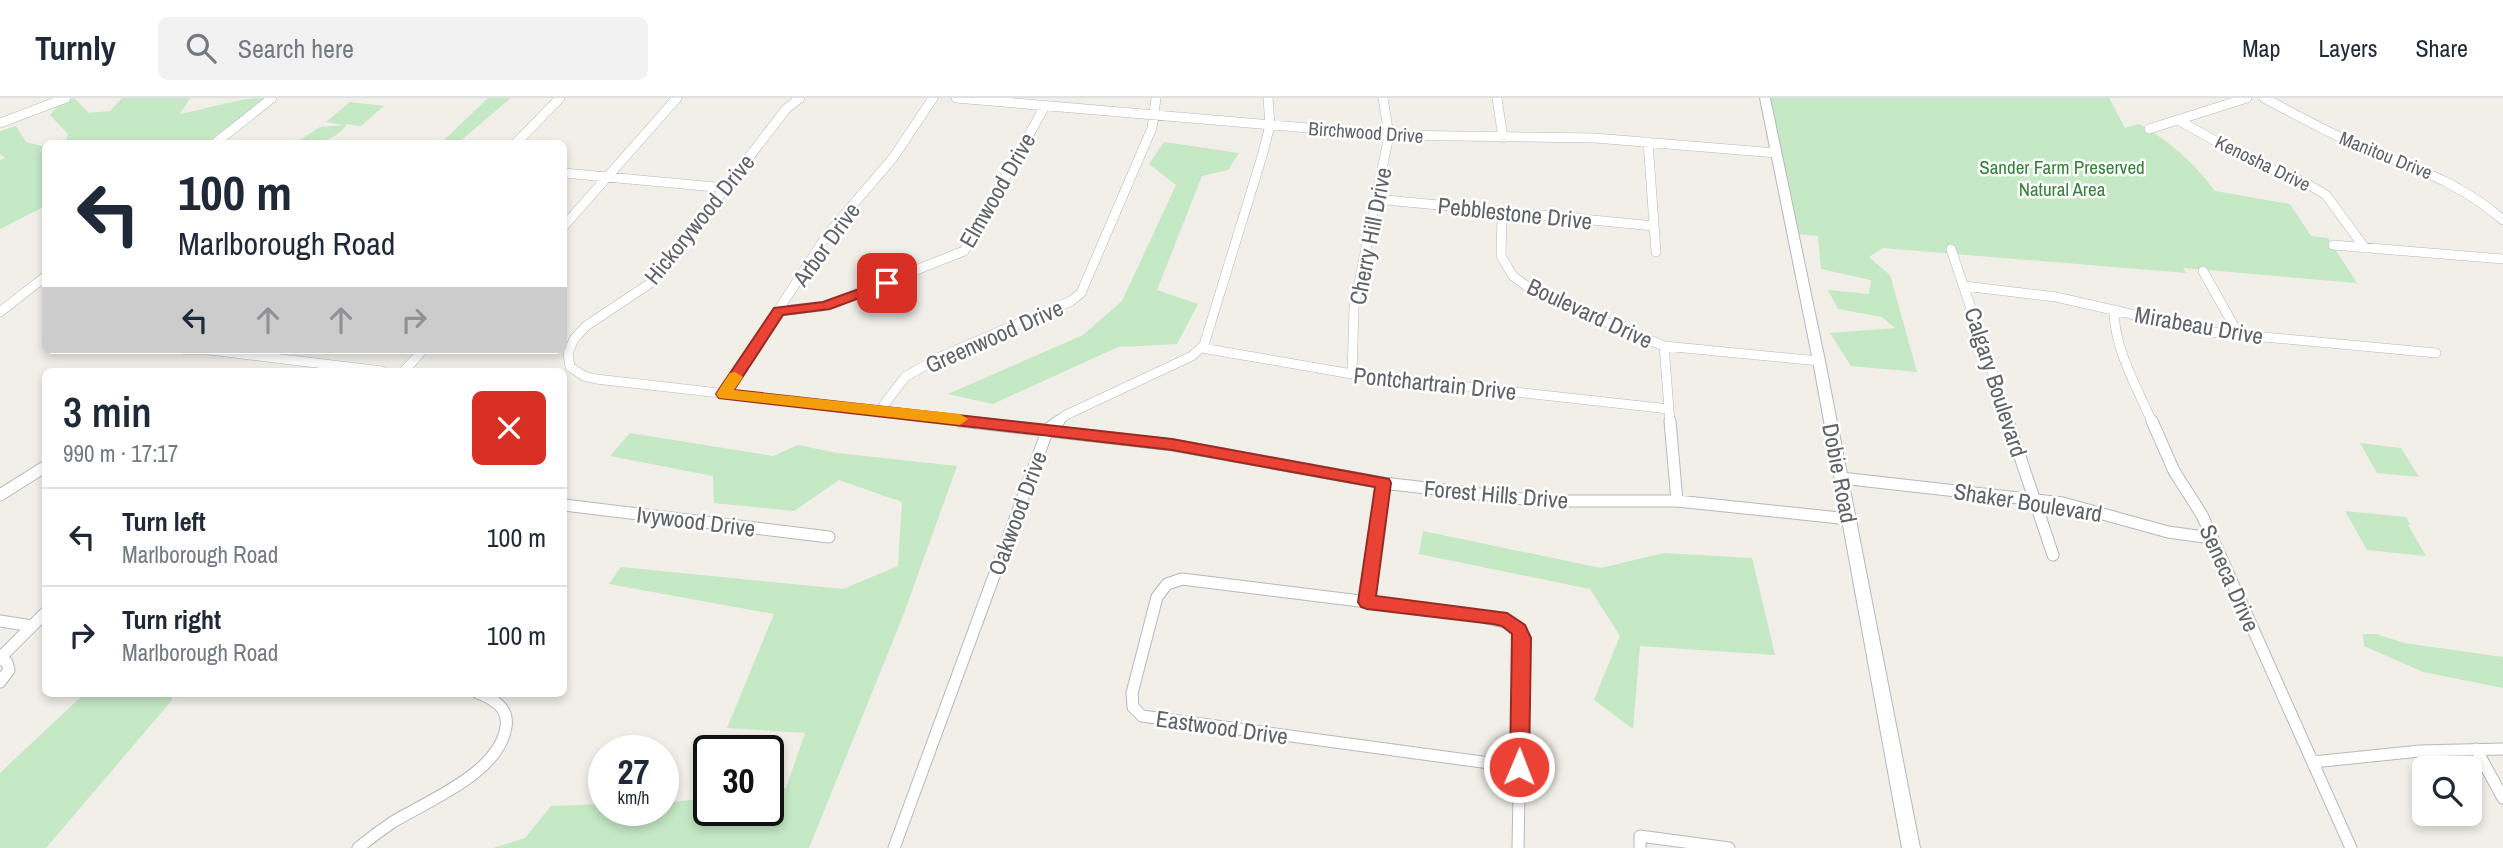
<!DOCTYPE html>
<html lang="en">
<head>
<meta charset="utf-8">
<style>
	:root { --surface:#fff; --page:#f2f2f3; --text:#1f2937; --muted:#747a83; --line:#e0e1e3 }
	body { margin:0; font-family:"Archivo Narrow",sans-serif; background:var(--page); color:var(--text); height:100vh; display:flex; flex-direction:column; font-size:26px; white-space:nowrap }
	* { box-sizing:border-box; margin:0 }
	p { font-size:23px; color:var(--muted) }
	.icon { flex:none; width:38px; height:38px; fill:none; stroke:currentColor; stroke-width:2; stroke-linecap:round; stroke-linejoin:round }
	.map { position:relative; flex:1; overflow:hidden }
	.panel { position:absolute; left:42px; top:270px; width:525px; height:329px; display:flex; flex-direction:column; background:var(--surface); border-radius:10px; box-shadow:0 4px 10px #0003 }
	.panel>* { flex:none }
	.guide { position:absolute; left:42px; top:42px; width:525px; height:214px; border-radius:10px; box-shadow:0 4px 10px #0003; background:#fff; color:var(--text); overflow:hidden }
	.fabs { position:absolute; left:2412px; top:658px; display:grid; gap:14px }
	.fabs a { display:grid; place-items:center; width:70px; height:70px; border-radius:10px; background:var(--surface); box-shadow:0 4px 10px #0003; font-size:35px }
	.speed { position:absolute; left:588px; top:637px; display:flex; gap:14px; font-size:35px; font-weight:700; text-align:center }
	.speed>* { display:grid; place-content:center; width:91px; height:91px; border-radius:50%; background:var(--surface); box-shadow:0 4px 10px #0003; line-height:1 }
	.speed small { font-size:18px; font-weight:400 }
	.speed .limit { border:4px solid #111; border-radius:10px; background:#fff; color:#111 }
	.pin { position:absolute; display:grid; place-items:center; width:60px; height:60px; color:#fff; margin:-30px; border-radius:14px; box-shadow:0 4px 10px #0006 }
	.me { position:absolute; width:77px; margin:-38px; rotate:1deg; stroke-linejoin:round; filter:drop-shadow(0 0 5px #0008) }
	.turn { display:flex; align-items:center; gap:24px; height:147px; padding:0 21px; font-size:32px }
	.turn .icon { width:91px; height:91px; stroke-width:2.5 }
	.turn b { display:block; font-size:49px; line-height:60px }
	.lanes { display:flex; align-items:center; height:66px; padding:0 21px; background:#0003; justify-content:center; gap:35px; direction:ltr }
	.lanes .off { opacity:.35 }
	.round { display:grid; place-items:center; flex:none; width:74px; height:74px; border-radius:10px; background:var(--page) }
	.overview { display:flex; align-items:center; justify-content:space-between; height:119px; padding:0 21px }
	h1 { font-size:42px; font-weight:600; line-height:52px }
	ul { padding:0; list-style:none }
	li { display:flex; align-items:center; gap:21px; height:98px; padding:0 21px; border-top:2px solid var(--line) }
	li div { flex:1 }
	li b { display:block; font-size:26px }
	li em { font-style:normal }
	header { display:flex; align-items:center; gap:42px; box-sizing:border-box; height:98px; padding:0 35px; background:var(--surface); border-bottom:2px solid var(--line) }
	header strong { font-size:33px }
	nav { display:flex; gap:38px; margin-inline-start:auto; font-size:24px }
	.search { width:490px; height:63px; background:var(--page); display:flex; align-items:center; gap:18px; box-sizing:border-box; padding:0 24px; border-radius:10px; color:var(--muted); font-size:26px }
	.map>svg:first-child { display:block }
</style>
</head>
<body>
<header>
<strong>Turnly</strong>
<div class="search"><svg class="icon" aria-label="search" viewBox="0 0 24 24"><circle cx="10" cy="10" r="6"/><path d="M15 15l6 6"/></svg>Search here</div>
<nav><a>Map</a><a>Layers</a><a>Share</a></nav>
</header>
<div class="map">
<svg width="2503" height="750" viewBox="0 0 2503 750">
	<rect width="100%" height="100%" fill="#f1efe8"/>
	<path fill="#c5e8c5" d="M 74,0 L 89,15 L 110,13 L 122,0 L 190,0 L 180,16 C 210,11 235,0 266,0 L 206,45 L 65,45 L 68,36 L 50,17 L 60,5 Z
		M 488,0 L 511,0 L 458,45 L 441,45 Z
		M 1770,0 L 2109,0 L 2125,30 L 2139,26 C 2170,43 2194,65 2215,93 L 2290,106 L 2311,138 L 2328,140 L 2357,185 L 2183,170 L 2186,175 L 1883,150 L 1869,159 L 1890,177 L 1917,274 L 1851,268 L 1830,235 L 1895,230 L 1882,219 L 1838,211 L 1828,192 L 1869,196 L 1871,182 L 1821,171 L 1818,138 L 1797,136 Z
		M 350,4 L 384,8 L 361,28 L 347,26 C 336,43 315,46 295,45 L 320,29 L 344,27 L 326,24 Z
		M 16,28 L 26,44 L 45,49 L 45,108 L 0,131 L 0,62 L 5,60 L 0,56 L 0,33 Z
		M 1164,44 L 1239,55 L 1228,72 L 1202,78 L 1157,192 L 1198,206 L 1177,246 L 1118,249 L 993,306 L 948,296 L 1083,237 L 1122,203 L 1176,87 L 1149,66 Z
		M 630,335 L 773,358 L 798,347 L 837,355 L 957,368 L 903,518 L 809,750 L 493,750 L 525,740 L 551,708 L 604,706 L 604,712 L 663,712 L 663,705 L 709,700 L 709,712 L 768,712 L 768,692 L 786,690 L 805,635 L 727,630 L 774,516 L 609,486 L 621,469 L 843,491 L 898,468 L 902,404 L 839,382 L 794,413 L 714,405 L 713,378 L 610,358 Z
		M 2360,345 L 2401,350 L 2419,379 L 2377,375 Z
		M 2345,413 L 2406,419 L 2410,427 L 2408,427 L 2426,458 L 2367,452 Z
		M 1423,433 L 1601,470 L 1664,455 L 1752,460 L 1775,557 L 1640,548 L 1633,631 L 1594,602 L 1620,538 L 1590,491 L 1419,456 Z
		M 2363,536 L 2376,536 L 2404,545 L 2503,559 L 2503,590 L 2423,574 L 2364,548 Z
		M 85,595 L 172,595 L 172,602 L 46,750 L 0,750 L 0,675 Z"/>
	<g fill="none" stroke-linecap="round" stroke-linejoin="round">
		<g stroke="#b5b8bc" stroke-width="10">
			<path id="minor-far1" d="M 800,0 L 786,11 L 655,182 L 586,228 L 574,241 L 568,255 L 570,269 L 584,278 L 596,281 L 975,324
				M 956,0 L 1389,37 L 1595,40 L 1776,55
				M 1497,0 L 1503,40
				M 2264,0 C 2293,15 2321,31 2351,44 C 2405,67 2458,82 2503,122
				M 2178,22 L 2253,64 L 2306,85 L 2326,97 L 2365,150
				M 0,25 L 66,0
				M 2149,31 L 2247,0
				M 1648,44 L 1656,154
				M 214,46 L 272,0
				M 515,46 L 560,0
				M 564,75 L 726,90
				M 1376,101 L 1654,128
				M 1502,114 L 1501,158 L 1513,178 L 1537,196 L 1664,248 L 1819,263
				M 564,128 L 677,0
				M 2333,147 L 2503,161
				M 1951,151 L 2009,324
				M 2203,173 L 2239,237
				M 1964,188 L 2056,199 L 2210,234 L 2436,255
				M 2114,212 C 2114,251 2137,289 2152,324
				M 779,213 L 825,208 L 964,153 L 1045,8
				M 0,214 L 46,178
				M 1664,248 L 1670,324
				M 1202,250 L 1352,276 L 1669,311
				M 185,252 L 203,252
				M 209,252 L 382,273
				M 404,273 L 423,252
				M 1352,276 L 1354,210 L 1389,37 L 1383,0
				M 724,296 L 827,137 L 893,60 L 933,0
				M 880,312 L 905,279 L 938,260 L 1071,203 L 1081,195 L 1152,30 L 1156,0
				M 1057,324 L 1066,317 L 1192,258 L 1204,247 L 1263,55 L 1270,27 L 1268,0"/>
		</g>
		<g stroke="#b5b8bc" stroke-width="13">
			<path id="minor" d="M 960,323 L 1173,347 L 1383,385 L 1542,403 L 1677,403 L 1849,421
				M 1670,323 L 1677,403
				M 2008,323 L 2053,457
				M 2152,323 L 2174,373 L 2202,417 L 2351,750
				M 1841,380 L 2063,405 L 2168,434 L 2212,440
				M 0,397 L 46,368
				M 564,407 L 829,439
				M 1367,504 L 1383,385
				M 0,523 L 32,528
				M 0,560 L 46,514
				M 0,561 L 7,564 L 9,572 L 0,584
				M 2476,651 L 2503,700
				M 2313,664 L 2420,653 L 2503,651
				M 358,750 C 369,741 381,732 393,724 C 429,702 499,675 506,629 C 509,610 494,601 478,595
				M 894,750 L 1048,331 L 1059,323
				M 1518,750 L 1522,540 L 1513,526 L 1473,517 L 1182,481 L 1167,486 L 1157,499 L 1132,595 L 1133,609 L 1142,618 L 1519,669
				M 1640,750 L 1640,738 L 1729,750"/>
		</g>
		<g stroke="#b5b8bc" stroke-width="2">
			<path id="tertiary" d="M 1760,0 L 1770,0 L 1825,263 L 1920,750 L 1902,750 L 1813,263 Z"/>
		</g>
		<use href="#minor-far1" stroke="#fff" stroke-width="9"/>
		<use href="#minor" stroke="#fff" stroke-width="11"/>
		<use href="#tertiary" fill="#fff" fill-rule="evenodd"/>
	</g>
	<path fill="#ea4335" stroke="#982c22" stroke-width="2" d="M 887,181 L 894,185 L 892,188 L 830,211 L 783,217 L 734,292 L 1172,341 L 1389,381 L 1391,385 L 1376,498 L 1507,515 L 1525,527 L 1531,540 L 1529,669 L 1526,675 L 1519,677 L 1513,675 L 1510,669 L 1512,536 L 1502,528 L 1493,526 L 1367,511 L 1361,509 L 1358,504 L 1375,389 L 1172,352 L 719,300 L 716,296 L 774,210 L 823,204 Z"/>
	<path fill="#f59e0b" d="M 735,274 L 743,279 L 734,292 L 960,316 L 968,321 L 960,327 L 719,300 L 716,296 L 730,275 Z"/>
	<g text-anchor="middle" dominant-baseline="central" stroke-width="5" stroke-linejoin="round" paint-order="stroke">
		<g font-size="19" fill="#5f6368" stroke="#fff">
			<text transform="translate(1366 34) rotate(4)">Birchwood Drive</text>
			<text transform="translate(2386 57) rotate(22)">Manitou Drive</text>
			<text transform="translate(2263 65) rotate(26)">Kenosha Drive</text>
		</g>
		<g font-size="19" fill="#348238" stroke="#fff">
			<text x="2062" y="69">Sander Farm Preserved<tspan x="2062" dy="22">Natural Area</tspan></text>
		</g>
		<g font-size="23" fill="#5f6368" stroke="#fff">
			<text transform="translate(997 92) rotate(-60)">Elmwood Drive</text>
			<text transform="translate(1515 115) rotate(6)">Pebblestone Drive</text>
			<text transform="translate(699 121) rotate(-51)">Hickorywood Drive</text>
			<text transform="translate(1370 138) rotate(-79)">Cherry Hill Drive</text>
			<text transform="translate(826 146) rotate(-54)">Arbor Drive</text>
			<text transform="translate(1590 215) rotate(25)">Boulevard Drive</text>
			<text transform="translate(2199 227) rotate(10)">Mirabeau Drive</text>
			<text transform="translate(994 238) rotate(-24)">Greenwood Drive</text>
			<text transform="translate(1996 284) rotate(72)">Calgary Boulevard</text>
			<text transform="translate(1435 285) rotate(6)">Pontchartrain Drive</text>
			<text transform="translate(1840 375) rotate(79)">Dobie Road</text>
			<text transform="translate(1496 396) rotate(5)">Forest Hills Drive</text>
			<text transform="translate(2028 404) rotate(9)">Shaker Boulevard</text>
			<text transform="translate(1017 415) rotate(-70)">Oakwood Drive</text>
			<text transform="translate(696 423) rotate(7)">Ivywood Drive</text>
			<text transform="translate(2230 480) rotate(66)">Seneca Drive</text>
			<text transform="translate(1222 629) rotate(8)">Eastwood Drive</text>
		</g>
	</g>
</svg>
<div class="fabs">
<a><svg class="icon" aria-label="search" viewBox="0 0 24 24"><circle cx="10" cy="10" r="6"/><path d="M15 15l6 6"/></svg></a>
</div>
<div class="speed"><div>27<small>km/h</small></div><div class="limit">30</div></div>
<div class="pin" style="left:887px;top:185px;background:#d93025"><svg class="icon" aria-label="arrive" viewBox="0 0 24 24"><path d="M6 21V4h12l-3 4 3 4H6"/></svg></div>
<svg class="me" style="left:1519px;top:669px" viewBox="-20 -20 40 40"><circle r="17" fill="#ea4335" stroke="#fff" stroke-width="3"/><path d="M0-11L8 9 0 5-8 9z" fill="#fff"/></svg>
<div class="guide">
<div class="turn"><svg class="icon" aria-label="left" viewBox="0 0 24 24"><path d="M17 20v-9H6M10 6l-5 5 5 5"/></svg><div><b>100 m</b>Marlborough Road</div></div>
<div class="lanes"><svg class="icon" aria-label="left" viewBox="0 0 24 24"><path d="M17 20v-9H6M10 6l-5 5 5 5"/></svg><svg class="icon off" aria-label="ahead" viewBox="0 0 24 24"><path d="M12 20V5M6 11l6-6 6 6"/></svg><svg class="icon off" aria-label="ahead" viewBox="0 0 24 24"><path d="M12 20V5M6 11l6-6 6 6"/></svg><svg class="icon off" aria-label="right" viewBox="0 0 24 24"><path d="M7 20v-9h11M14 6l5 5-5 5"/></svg></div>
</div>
<section class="panel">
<div class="overview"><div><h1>3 min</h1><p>990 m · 17:17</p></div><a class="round" style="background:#d93025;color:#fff"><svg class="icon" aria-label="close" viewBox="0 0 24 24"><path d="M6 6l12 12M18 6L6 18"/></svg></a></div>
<ul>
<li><svg class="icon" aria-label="left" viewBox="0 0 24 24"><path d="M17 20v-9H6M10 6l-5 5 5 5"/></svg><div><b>Turn left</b><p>Marlborough Road</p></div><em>100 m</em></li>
<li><svg class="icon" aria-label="right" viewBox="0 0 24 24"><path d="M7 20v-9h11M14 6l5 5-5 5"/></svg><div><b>Turn right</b><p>Marlborough Road</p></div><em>100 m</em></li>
</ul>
</section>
</div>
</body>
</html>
